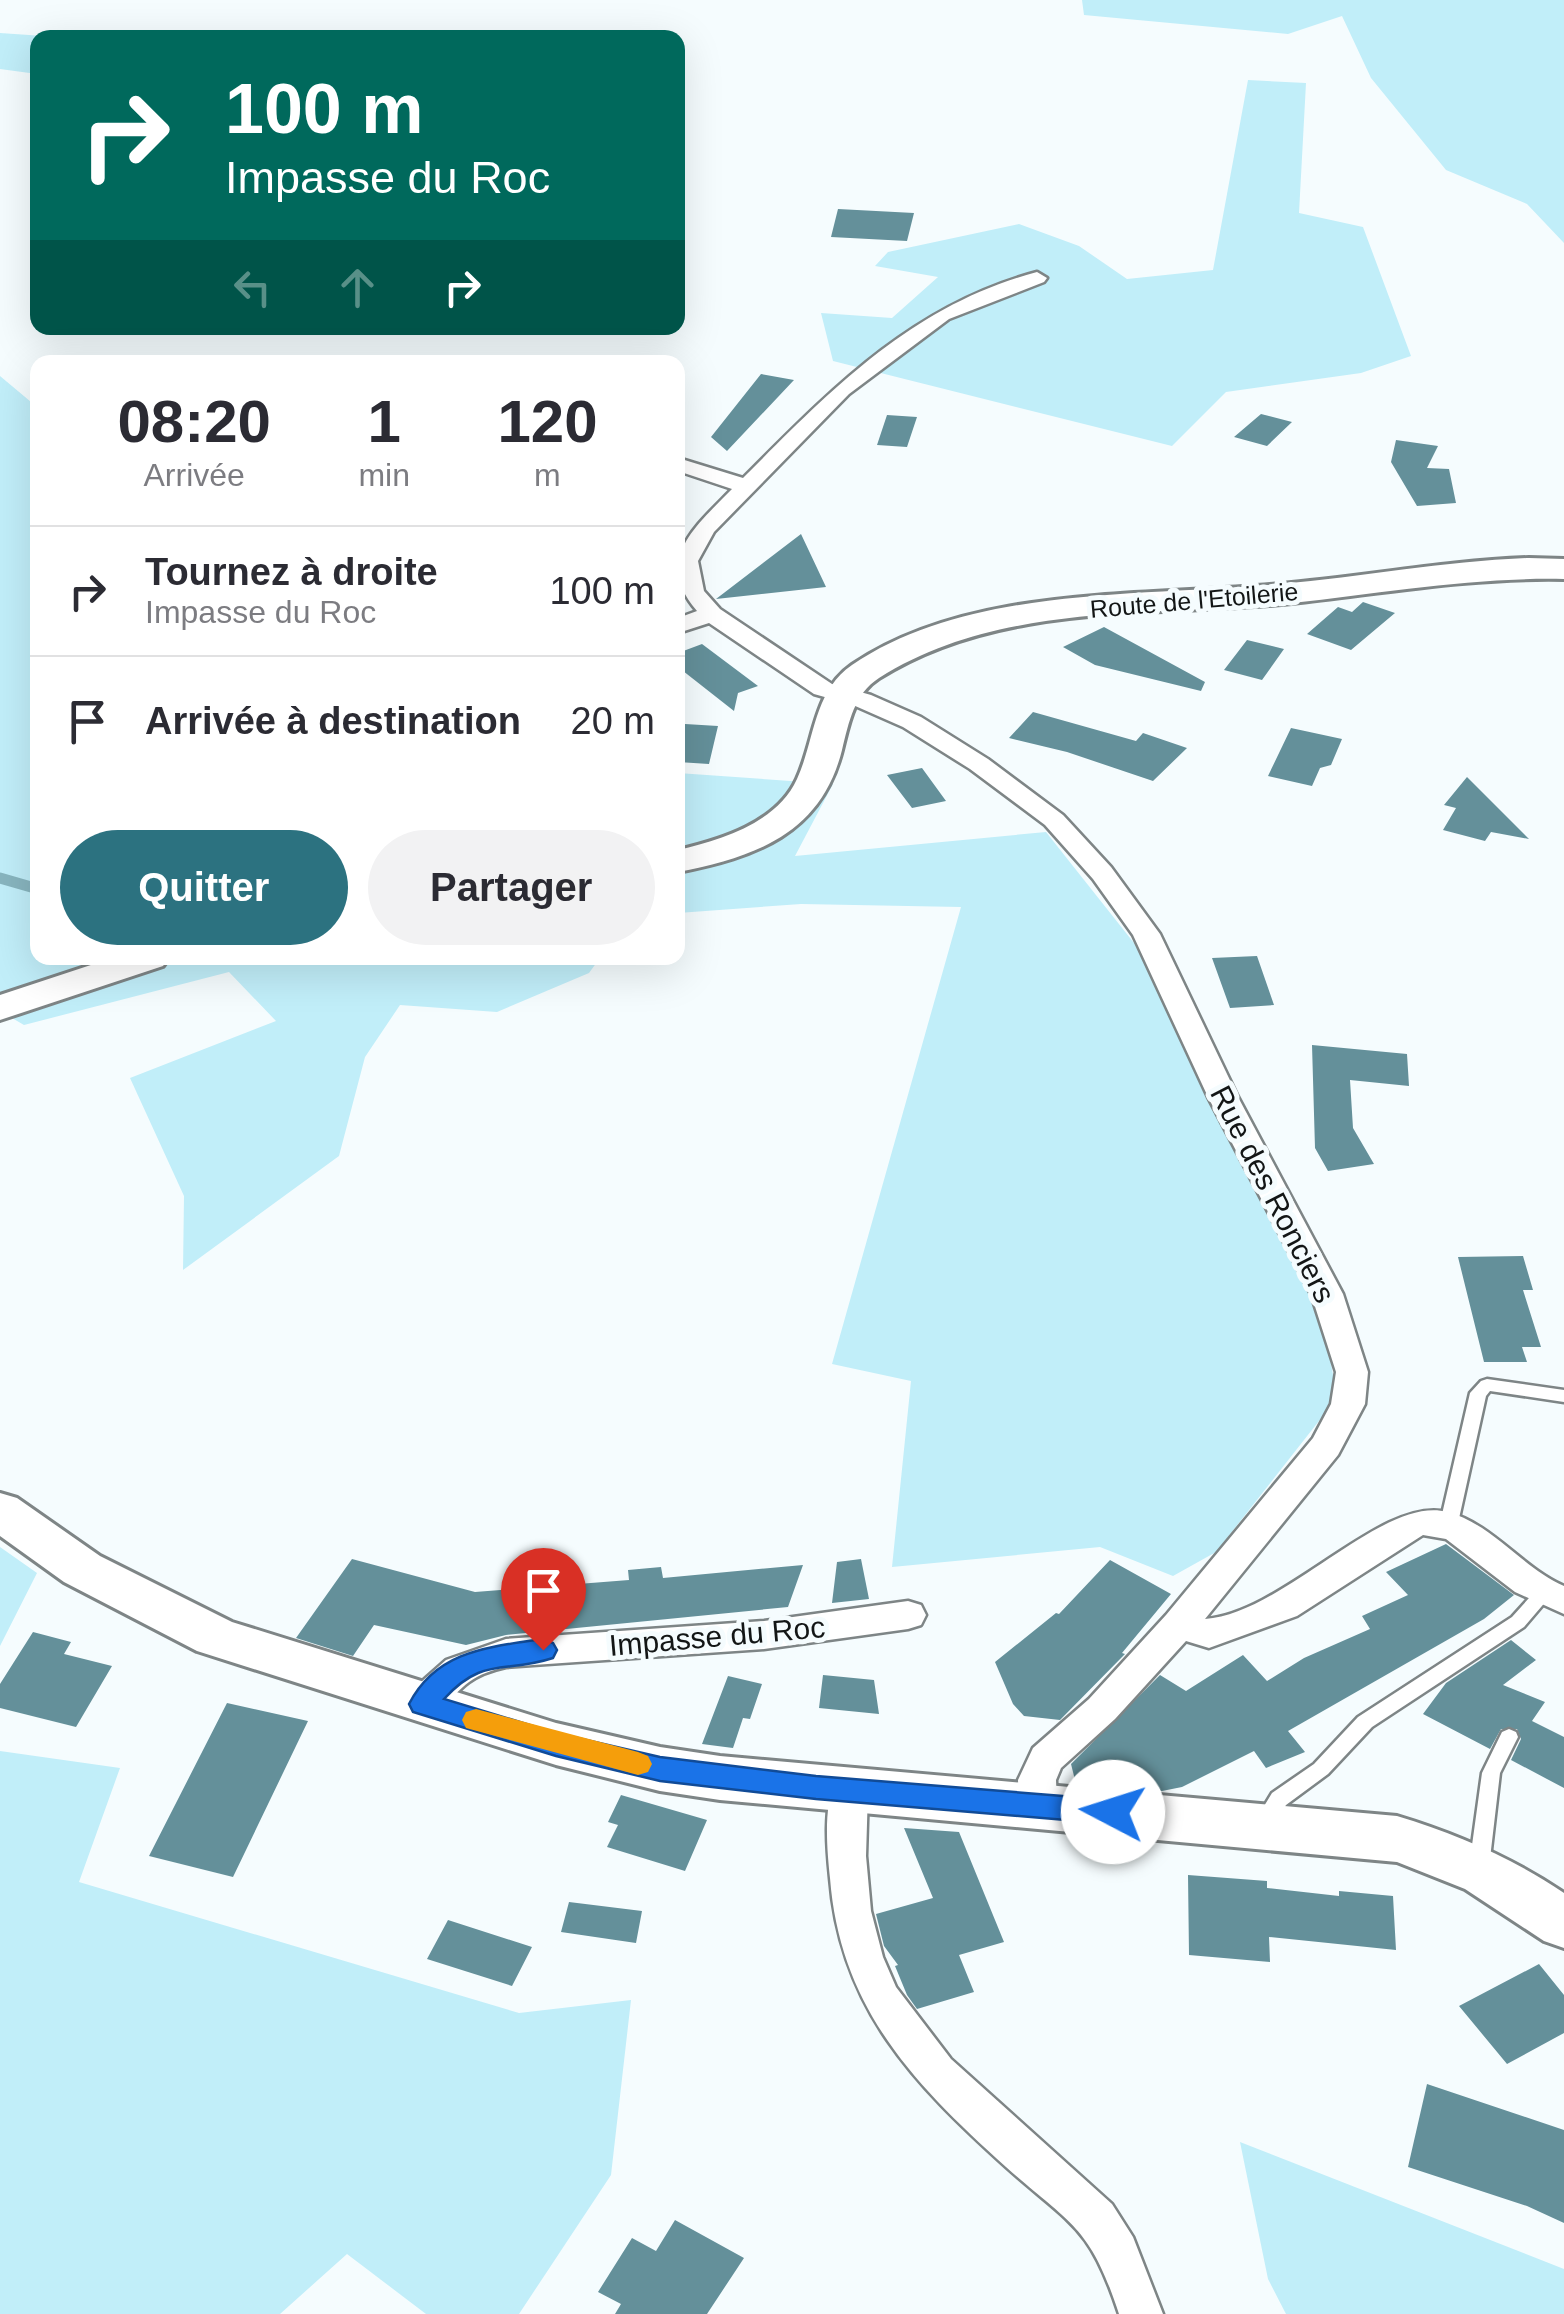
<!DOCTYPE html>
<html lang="fr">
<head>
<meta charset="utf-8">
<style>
	:root { --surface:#fff; --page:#f2f2f3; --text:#2b2b33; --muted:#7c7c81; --line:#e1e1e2; --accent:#2c7280 }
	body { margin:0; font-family:Arial,sans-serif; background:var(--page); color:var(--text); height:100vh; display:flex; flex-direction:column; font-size:38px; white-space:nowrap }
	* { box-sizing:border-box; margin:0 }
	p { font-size:32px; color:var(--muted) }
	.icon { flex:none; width:55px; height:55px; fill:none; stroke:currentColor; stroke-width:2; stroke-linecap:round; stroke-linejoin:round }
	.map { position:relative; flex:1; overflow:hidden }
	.drawer { position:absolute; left:30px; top:355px; width:655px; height:610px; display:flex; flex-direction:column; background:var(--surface); border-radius:20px; box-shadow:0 10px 40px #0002 }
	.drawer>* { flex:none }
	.banner { position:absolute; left:30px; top:30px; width:655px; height:305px; border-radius:20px; box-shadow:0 10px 40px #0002; background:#00695c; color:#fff; overflow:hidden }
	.pin { position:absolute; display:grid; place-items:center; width:85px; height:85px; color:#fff; margin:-102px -42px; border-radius:50% 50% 50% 0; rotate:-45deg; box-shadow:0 0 10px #0007 }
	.pin .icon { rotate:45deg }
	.me { position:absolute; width:110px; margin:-55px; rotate:275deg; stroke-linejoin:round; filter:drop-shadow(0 0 8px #0008) }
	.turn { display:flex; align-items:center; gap:35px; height:210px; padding:0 30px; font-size:45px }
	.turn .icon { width:130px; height:130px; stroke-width:2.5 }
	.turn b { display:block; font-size:70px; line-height:85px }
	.lanes { display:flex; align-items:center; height:95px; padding:0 30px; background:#0003; justify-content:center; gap:50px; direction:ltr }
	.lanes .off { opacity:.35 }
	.eta { display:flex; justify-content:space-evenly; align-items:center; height:170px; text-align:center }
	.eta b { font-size:60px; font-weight:800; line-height:70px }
	.action { display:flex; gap:20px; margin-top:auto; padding:20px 30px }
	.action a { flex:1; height:115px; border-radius:60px; background:var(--accent); color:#fff; font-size:40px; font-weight:800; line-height:115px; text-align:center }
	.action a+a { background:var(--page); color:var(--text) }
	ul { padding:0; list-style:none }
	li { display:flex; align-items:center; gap:30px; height:130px; padding:0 30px; border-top:2px solid var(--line) }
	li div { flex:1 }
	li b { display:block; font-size:38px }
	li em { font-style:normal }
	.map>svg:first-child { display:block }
</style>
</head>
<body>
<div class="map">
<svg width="1564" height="2314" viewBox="0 0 1564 2314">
	<rect width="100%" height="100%" fill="#f5fcfe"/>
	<path fill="#c1eef9" d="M 1082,0 L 1564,0 L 1564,243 L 1527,204 L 1446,170 L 1371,78 L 1342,16 L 1288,34 L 1084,15 Z
		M 0,33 L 58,37 L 38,38 L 37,74 L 0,69 Z
		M 1248,80 L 1306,83 L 1299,213 L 1363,227 L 1411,356 L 1361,373 L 1226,392 L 1172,446 L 833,361 L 821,313 L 892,318 L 938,277 L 875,266 L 888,252 L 1019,224 L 1079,246 L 1127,279 L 1213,270 Z
		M 0,376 L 37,407 L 38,958 L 600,958 L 589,973 L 497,1012 L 400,1005 L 365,1057 L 339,1156 L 183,1270 L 184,1196 L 130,1078 L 276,1021 L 229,972 L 24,1025 L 0,1011 Z
		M 678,773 L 833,784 L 795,856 L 1046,832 L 1134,943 L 1320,1300 L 1337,1398 L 1216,1552 L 1173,1576 L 1100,1547 L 892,1567 L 911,1381 L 832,1364 L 961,907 L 801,904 L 678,913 Z
		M 0,1547 L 37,1573 L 0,1646 Z
		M 0,1751 L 120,1768 L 79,1882 L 519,2013 L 631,2000 L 611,2175 L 519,2314 L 426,2314 L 347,2254 L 280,2314 L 0,2314 Z
		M 1240,2142 L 1564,2269 L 1564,2314 L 1286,2314 L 1268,2279 Z"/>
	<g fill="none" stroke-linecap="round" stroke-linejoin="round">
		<path stroke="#88b5bf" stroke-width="11" d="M 0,878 L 38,889"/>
	</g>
	<path fill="#64909a" d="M 838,209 L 914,213 L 907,241 L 831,237 Z
		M 761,374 L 794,380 L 727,451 L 711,437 Z
		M 1261,414 L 1292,422 L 1267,446 L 1234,437 Z
		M 887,415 L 917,417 L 907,447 L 877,445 Z
		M 1396,440 L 1438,446 L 1427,468 L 1449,469 L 1456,503 L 1417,506 L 1391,462 Z
		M 801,534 L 826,587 L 716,599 Z
		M 1363,602 L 1395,613 L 1351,650 L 1307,634 L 1338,607 L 1352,612 Z
		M 1104,627 L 1205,682 L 1201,691 L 1095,665 L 1063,647 Z
		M 1247,640 L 1284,649 L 1262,680 L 1224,670 Z
		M 702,644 L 758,686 L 738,693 L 734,711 L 678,667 L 678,653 Z
		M 1033,712 L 1136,741 L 1143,733 L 1187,748 L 1153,781 L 1067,752 L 1009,738 Z
		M 685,724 L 718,726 L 709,764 L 678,762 Z
		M 1291,728 L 1342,739 L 1331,765 L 1320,768 L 1312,786 L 1268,776 Z
		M 922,768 L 946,801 L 912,808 L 887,775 Z
		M 1467,777 L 1529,839 L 1491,832 L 1485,841 L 1443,830 L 1456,808 L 1444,805 Z
		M 1257,956 L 1274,1005 L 1230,1008 L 1212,958 Z
		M 1312,1045 L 1407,1054 L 1409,1086 L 1350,1080 L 1353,1128 L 1374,1164 L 1328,1171 L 1315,1148 Z
		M 1523,1256 L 1533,1290 L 1523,1290 L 1541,1347 L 1522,1347 L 1527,1362 L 1484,1362 L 1458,1257 Z
		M 1446,1544 L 1514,1595 L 1484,1619 L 1288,1731 L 1305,1752 L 1266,1768 L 1254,1751 L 1182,1787 L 1162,1791 L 1084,1785 L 1075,1780 L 1071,1764 L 1160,1675 L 1186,1691 L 1243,1655 L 1267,1681 L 1304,1658 L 1370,1629 L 1362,1616 L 1408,1595 L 1386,1572 Z
		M 352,1559 L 475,1592 L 629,1580 L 628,1570 L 661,1567 L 663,1578 L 803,1565 L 788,1607 L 506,1635 L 466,1645 L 374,1625 L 353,1656 L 296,1638 Z
		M 861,1559 L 869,1599 L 832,1603 L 837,1562 Z
		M 1110,1560 L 1171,1594 L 1122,1653 L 1125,1654 L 1060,1720 L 1024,1716 L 1013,1704 L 995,1662 L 1056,1613 L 1059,1614 Z
		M 33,1632 L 71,1642 L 64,1654 L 112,1666 L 76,1727 L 0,1708 L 0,1684 Z
		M 1511,1640 L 1536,1660 L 1503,1685 L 1545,1702 L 1532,1721 L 1564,1737 L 1564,1788 L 1511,1760 L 1521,1739 L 1517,1729 L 1501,1729 L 1490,1749 L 1423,1714 L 1446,1683 Z
		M 823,1675 L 874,1680 L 879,1714 L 819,1708 Z
		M 728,1676 L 762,1684 L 750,1719 L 743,1718 L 733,1748 L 702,1744 Z
		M 227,1703 L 308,1721 L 233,1877 L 149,1856 Z
		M 621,1795 L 707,1820 L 685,1871 L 607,1847 L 618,1825 L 608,1822 Z
		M 904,1828 L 959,1832 L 1004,1942 L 959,1955 L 974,1992 L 917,2009 L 907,1995 L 895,1966 L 898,1965 L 884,1946 L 876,1914 L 933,1898 Z
		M 1188,1875 L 1267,1881 L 1267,1888 L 1339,1896 L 1339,1891 L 1393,1896 L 1396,1950 L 1269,1937 L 1270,1962 L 1189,1955 Z
		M 569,1902 L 642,1911 L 636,1943 L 561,1932 Z
		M 448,1920 L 532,1947 L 512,1986 L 427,1959 Z
		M 1539,1964 L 1564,1995 L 1564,2033 L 1507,2064 L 1459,2006 Z
		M 1427,2084 L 1564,2130 L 1564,2223 L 1527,2206 L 1408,2167 Z
		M 675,2220 L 744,2258 L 707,2314 L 615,2314 L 621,2304 L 598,2292 L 632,2238 L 656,2251 Z"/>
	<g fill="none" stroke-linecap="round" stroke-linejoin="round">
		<g stroke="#7e8586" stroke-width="5">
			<path id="lane" d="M 1487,1379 L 1564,1390 L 1564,1402 L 1490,1391 L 1486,1396 L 1458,1523 L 1455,1528 L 1449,1529 L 1443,1528 L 1440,1523 L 1470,1393 L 1481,1381 Z
				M 1544,1586 L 1550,1588 L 1553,1593 L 1524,1627 L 1372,1727 L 1328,1774 L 1286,1805 L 1272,1827 L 1265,1829 L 1258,1827 L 1255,1821 L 1272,1793 L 1314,1764 L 1358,1717 L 1512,1617 L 1538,1588 Z
				M 1509,1729 L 1516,1732 L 1518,1737 L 1500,1773 L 1489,1867 L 1486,1873 L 1479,1875 L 1472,1873 L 1469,1867 L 1482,1773 L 1502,1732 Z"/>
		</g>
		<g stroke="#7e8586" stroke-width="5">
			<path id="street" d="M 1037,272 L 1047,278 L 1044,282 L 949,319 L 849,394 L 714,532 L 698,561 L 704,591 L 720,609 L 832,684 L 871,695 L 921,717 L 988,759 L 1063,815 L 1111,867 L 1160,934 L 1238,1097 L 1343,1294 L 1368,1372 L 1365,1404 L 1338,1455 L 1205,1619 C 1283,1614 1382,1495 1447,1512 C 1493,1524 1521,1567 1564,1586 L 1564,1614 L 1515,1592 L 1446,1539 L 1423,1535 L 1297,1616 L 1209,1648 L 1186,1641 L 1115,1719 L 1061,1768 L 1056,1780 L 1057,1806 L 1051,1817 L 1038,1822 L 1025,1817 L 1019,1806 L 1018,1780 L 1033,1748 L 1089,1699 L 1166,1615 L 1313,1438 L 1331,1404 L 1336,1372 L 1311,1294 L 1208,1097 L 1133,935 L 1093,879 L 1045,825 L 970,769 L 903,727 L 853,705 L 814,694 L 709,623 L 678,633 L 678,618 L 697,611 C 653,560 695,527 732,489 L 678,471 L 678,458 L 743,478 C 831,390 912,305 1037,272 Z
				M 908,1601 L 921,1605 L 926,1615 L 921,1625 L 908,1629 L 764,1649 L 506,1667 C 492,1670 480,1674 469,1682 C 448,1697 438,1724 410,1714 L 405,1704 L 420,1683 L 446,1660 L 506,1639 L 764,1621 Z
				M 849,1775 L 862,1780 L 868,1791 L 866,1856 L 871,1911 L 883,1957 L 896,1987 L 951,2059 L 1112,2204 L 1133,2237 L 1163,2314 L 1119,2314 C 1090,2225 1071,2225 1006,2167 C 914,2084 840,2008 830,1878 C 827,1849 823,1806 836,1780 Z"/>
		</g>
		<g stroke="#7e8586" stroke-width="6">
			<path id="secondary" d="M 1529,558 L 1564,559 L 1564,579 C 1472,577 1383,593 1292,603 C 1155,617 1001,601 879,678 C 854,694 849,722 842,750 C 821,834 755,857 678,872 L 678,850 C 721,840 777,823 797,779 C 815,740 813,692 852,665 C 970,585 1144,597 1280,584 C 1363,577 1445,561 1529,558 Z
				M 112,958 L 169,958 L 163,966 L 0,1020 L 0,995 Z
				M 0,1493 L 17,1498 L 100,1556 L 232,1622 L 556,1723 L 660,1747 L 720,1756 L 1397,1816 C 1457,1834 1512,1858 1564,1893 L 1564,1948 L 1544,1941 L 1465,1889 L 1397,1862 L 720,1800 L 660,1791 L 556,1765 L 197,1651 L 64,1582 L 0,1536 Z"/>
		</g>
		<use href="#lane" fill="#fff" fill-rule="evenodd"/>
		<use href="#street" fill="#fff" fill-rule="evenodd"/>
		<use href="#secondary" fill="#fff" fill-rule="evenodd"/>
	</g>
	<path fill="#1a73e8" stroke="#114b97" stroke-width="2.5" d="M 543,1639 L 553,1643 L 557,1650 L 553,1658 C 504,1674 483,1656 444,1699 L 556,1733 L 660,1757 L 816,1776 L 1113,1800 L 1123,1804 L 1128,1812 L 1123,1821 L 1113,1824 L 816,1799 L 660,1781 L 556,1756 L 413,1712 L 409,1704 C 437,1650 489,1647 543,1639 Z"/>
	<path fill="#f59e0b" d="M 476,1709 L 638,1752 L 648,1756 L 652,1764 L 648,1772 L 638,1775 L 466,1728 L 462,1720 L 466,1712 Z"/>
	<g text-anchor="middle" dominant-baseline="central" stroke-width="10" stroke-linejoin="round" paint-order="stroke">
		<g font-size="25" fill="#131616" stroke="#f5fcfe">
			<text transform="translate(1194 600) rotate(-5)">Route de l'Etoilerie</text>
		</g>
		<g font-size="30" fill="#131616" stroke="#f5fcfe">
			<text transform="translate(1273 1194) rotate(63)">Rue des Ronciers</text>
			<text transform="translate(717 1636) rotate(-5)">Impasse du Roc</text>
		</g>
	</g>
</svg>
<div class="pin" style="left:543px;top:1650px;background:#d93025"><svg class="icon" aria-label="arrive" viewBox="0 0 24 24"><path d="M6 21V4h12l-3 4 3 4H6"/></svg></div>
<svg class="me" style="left:1113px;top:1812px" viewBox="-20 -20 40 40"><circle r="19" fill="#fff"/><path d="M0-13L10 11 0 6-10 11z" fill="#1a73e8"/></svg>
<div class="banner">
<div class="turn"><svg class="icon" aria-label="right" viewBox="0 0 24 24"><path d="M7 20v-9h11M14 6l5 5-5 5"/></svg><div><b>100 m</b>Impasse du Roc</div></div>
<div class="lanes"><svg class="icon off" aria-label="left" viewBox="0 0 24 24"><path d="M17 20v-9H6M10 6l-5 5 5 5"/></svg><svg class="icon off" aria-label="ahead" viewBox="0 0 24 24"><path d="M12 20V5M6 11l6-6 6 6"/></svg><svg class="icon" aria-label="right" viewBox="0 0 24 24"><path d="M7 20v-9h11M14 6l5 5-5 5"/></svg></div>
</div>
<section class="drawer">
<div class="eta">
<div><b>08:20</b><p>Arrivée</p></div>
<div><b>1</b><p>min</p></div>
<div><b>120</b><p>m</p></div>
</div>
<ul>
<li><svg class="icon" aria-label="right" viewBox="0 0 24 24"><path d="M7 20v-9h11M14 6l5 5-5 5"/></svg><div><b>Tournez à droite</b><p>Impasse du Roc</p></div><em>100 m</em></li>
<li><svg class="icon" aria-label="arrive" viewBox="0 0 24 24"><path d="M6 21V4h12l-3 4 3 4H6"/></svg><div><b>Arrivée à destination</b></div><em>20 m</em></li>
</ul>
<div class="action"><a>Quitter</a><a>Partager</a></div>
</section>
</div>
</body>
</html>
